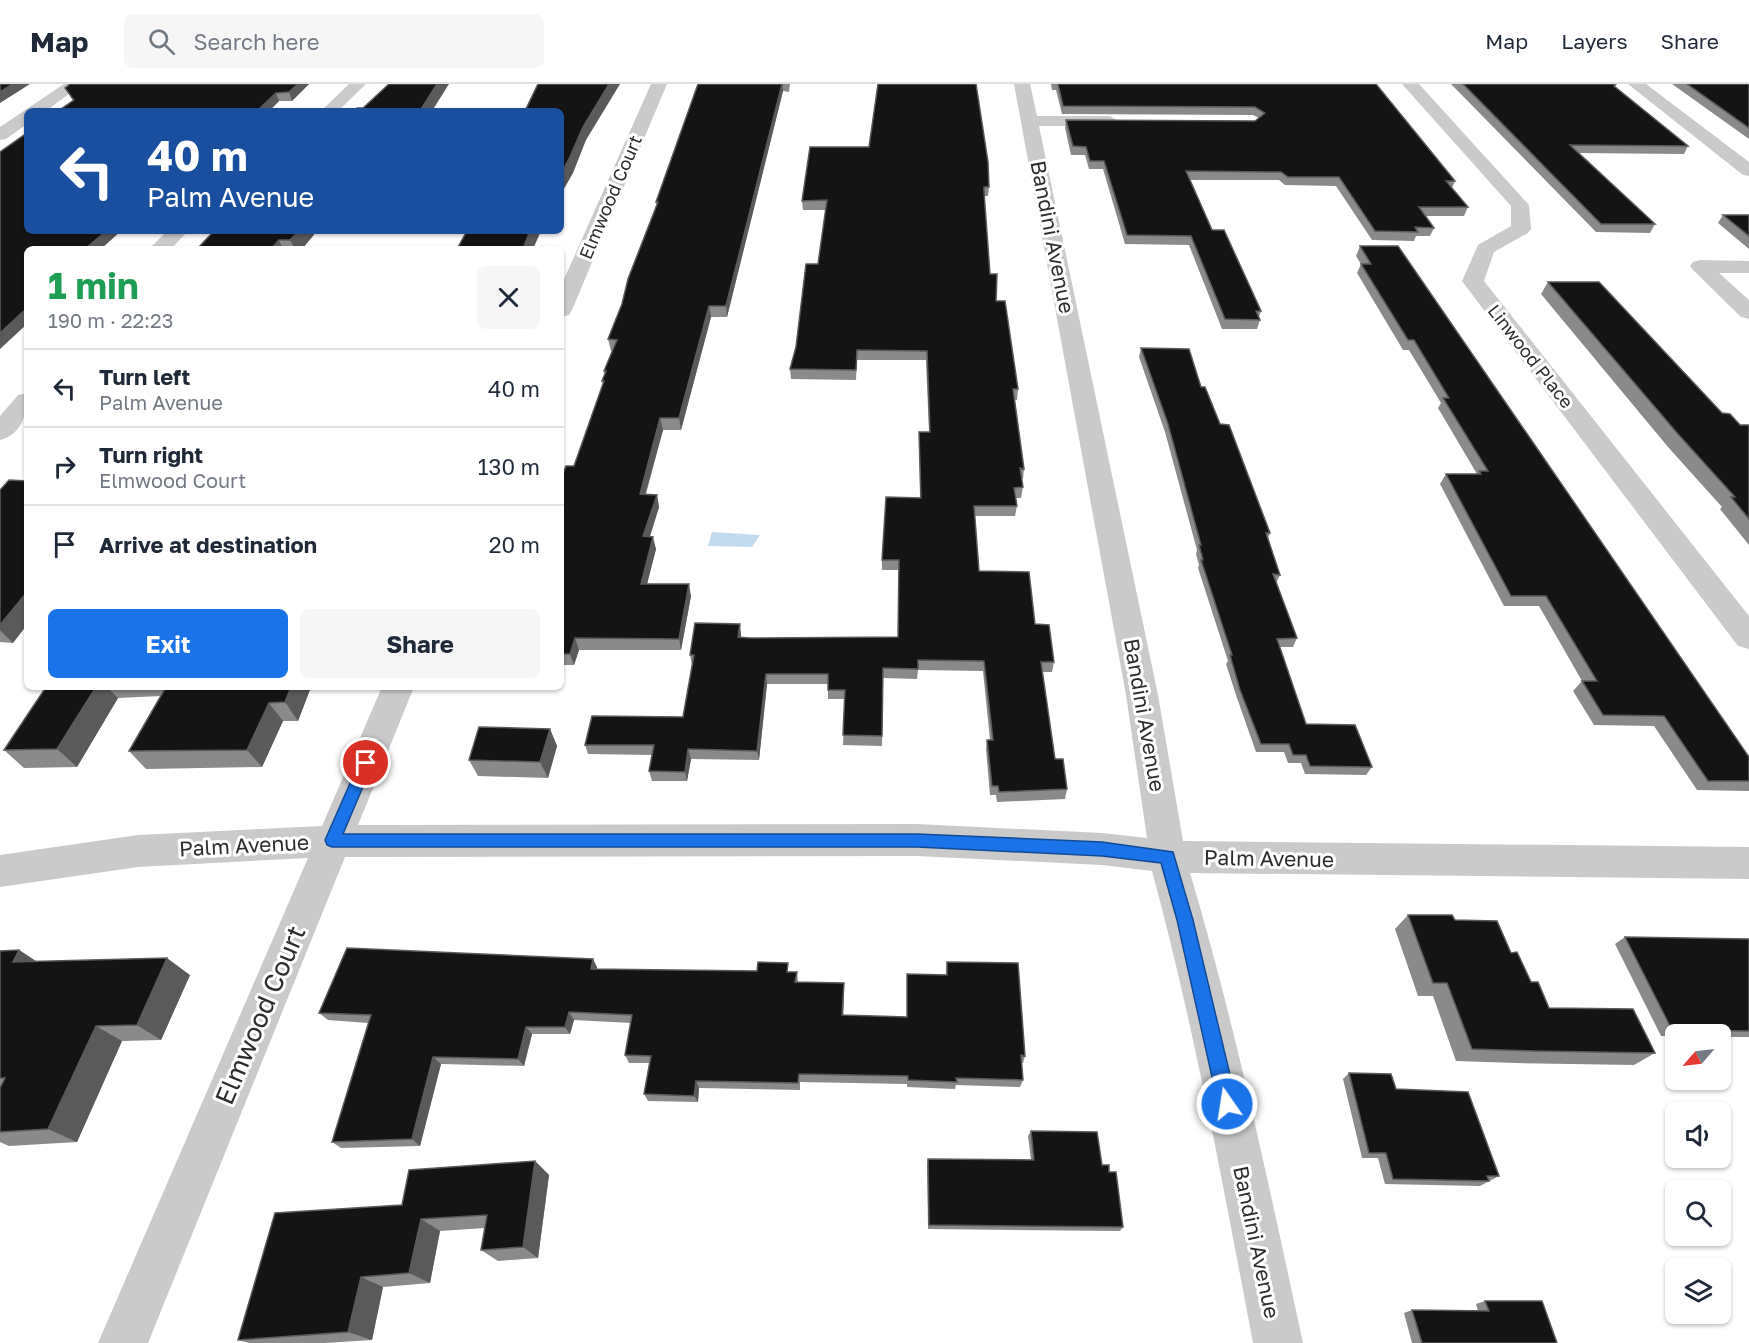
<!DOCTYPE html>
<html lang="en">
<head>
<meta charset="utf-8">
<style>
	:root { --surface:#fff; --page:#f6f6f7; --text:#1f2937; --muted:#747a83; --line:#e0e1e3; --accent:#1a73e8 }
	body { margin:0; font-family:"Golos Text",sans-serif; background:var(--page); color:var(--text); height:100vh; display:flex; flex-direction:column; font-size:22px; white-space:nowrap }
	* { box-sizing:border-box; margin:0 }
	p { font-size:20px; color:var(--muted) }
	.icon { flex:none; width:33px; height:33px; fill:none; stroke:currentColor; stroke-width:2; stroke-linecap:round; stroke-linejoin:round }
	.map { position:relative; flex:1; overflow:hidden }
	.details { position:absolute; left:24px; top:162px; width:540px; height:444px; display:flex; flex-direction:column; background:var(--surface); border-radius:9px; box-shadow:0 2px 4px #0004 }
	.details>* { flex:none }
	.top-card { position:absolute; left:24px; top:24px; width:540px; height:126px; border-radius:9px; box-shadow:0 2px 4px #0004; background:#1a4fa0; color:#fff; overflow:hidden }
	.needle { width:39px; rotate:242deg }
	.fabs { position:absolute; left:1665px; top:940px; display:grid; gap:12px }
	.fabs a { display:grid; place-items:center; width:66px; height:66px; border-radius:9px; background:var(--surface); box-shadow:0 2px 4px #0004; font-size:30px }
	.pin { position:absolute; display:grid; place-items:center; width:51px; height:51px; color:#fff; margin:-26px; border:3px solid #fff; border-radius:50%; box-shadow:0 2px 6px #0007 }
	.me { position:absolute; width:66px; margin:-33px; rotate:347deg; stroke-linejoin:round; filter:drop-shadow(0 0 4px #0008) }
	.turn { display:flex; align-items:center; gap:21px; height:126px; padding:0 24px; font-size:27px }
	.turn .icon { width:78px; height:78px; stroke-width:2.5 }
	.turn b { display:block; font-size:42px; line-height:51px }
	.round { display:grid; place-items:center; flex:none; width:63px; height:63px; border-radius:9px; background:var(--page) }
	.headline { display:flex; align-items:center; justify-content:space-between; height:102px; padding:0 24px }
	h1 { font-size:36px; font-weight:700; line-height:45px; color:#1e9e55 }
	.primary-button { display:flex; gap:12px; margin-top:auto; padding:12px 24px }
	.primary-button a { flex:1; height:69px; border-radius:9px; background:var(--accent); color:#fff; font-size:24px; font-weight:700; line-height:69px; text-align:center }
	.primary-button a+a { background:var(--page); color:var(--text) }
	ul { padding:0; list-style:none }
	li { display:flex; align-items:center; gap:18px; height:78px; padding:0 24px; border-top:2px solid var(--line) }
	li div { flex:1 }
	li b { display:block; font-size:22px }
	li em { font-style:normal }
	header { display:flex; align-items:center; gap:36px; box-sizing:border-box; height:84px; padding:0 30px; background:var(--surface); border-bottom:2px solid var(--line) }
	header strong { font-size:28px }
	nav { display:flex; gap:33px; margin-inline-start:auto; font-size:21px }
	.search { width:420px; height:54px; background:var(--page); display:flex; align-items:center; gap:15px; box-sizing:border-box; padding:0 21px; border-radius:9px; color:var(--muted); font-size:22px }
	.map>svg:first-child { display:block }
</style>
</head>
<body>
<header>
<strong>Map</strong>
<div class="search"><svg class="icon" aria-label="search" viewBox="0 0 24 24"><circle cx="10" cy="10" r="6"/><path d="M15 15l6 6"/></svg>Search here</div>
<nav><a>Map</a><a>Layers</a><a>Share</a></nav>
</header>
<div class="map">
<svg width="1749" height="1259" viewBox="0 0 1749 1259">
	<rect width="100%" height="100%" fill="#fff"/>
	<path fill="#c3dbee" d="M 712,448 L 760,451 L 752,463 L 708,462 Z"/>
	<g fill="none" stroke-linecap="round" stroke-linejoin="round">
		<path fill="#cacaca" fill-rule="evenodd" d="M 64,0 L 82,0 L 46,27 L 27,27 L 27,40 L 6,55 L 0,56 L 0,43 Z
			M 349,0 L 366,0 L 338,27 L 321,27 Z
			M 651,0 L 667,0 L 572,226 L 569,231 L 561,233 L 561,202 Z
			M 1014,0 L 1030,0 L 1037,32 L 1110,32 L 1118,37 L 1110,42 L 1039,42 L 1158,611 L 1183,757 L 1749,763 L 1749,795 L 1190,789 C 1236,943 1269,1102 1303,1259 L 1253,1259 C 1223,1101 1194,942 1152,787 L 1102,781 L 917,772 L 345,773 L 148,1259 L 98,1259 L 308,774 L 138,783 L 0,803 L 0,771 L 138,751 L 322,742 L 382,603 L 414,603 L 358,741 L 917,740 L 1102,749 L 1147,754 L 1126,611 Z
			M 1402,0 L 1419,0 L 1529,121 L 1531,145 L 1528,149 L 1494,168 L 1484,197 L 1749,532 L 1749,565 L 1738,562 L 1462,197 L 1478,161 L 1511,142 L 1511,122 Z
			M 1628,0 L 1646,0 L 1749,78 L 1749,92 L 1743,91 Z
			M 167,147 L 188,147 L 171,165 L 149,165 Z
			M 1700,176 L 1749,177 L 1749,189 L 1719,189 L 1749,216 L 1749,235 L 1741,233 L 1693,186 L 1690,182 L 1693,178 Z
			M 27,309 C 27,329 23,350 0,356 L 0,332 L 18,311 Z"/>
	</g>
	<path fill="#8a8a8a" d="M 70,0 L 309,0 L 292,17 L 279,17 L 269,27 L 58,27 L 73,17 L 65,4 Z
		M 698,0 L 790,0 L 789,8 L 783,7 L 727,233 L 711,233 L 681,346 L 663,346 L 646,410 L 657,411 L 659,423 L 650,453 L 656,465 L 647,500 L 691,512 L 681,566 L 579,566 L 574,581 L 561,581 L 561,395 L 574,382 L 603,300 L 602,297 L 605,290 L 604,287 L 612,267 L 611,267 L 608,255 L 622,220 L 657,123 L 656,118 Z
		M 1051,0 L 1376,0 L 1455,97 L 1452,104 L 1468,123 L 1464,132 L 1425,132 L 1434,144 L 1430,152 L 1416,152 L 1414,157 L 1372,156 L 1336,102 L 1285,101 L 1279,96 L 1190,96 L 1212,146 L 1261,227 L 1259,233 L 1260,236 L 1257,245 L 1222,245 L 1189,161 L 1125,160 L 1103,85 L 1089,85 L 1085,71 L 1071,71 L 1065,44 L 1066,36 L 1255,37 L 1259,34 L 1253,31 L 1062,30 L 1056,6 L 1052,6 Z
		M 1451,0 L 1617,0 L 1615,3 L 1688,62 L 1684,70 L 1579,69 L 1655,140 L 1650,149 L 1596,148 Z
		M 1672,0 L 1749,0 L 1749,55 Z
		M 989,103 L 988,112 L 984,112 L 990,190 L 1018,305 L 1017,316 L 1015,316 L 1024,385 L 1023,395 L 1021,395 L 1023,403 L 1021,414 L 1016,414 L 1017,422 L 1015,432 L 975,432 L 979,487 L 1035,540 L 1054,578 L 1052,588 L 1042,588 L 1055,675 L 1067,705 L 1065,715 L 997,718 L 996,711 L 990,711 L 986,665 L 987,656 L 990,656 L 983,587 L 918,586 L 917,595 L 883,594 L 882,662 L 843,661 L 845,615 L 828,615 L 828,600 L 767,600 L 759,676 L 691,675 L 687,697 L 652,697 L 649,687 L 652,671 L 588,670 L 585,661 L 683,633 L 692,581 L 690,571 L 741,550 L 741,553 L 749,554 L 898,553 L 899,486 L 882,486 L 882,476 L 920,414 L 919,348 L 929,348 L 926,276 L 857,276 L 856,296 L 791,295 L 790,285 L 818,180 L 826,126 L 803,126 L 802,117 Z
		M 1723,131 L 1749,131 L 1749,165 L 1718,139 Z
		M 214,147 L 317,147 L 302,165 L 197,165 Z
		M 1360,162 L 1749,673 L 1749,707 L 1697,706 L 1654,642 L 1594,641 L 1573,607 L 1582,597 L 1539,522 L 1504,522 L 1440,400 L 1446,390 L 1477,390 L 1438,324 L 1441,319 L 1409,266 L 1403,266 L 1357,189 L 1361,180 L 1356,172 Z
		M 1548,198 L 1722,329 L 1740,341 L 1749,341 L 1749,461 L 1720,425 L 1722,423 L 1668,363 L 1541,210 Z
		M 1141,264 L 1201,303 L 1270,449 L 1268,454 L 1280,491 L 1276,499 L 1297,554 L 1293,563 L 1280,563 L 1306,640 L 1372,683 L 1366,691 L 1305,690 L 1301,679 L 1288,679 L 1284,668 L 1256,668 L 1237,614 L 1226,580 L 1228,577 L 1198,484 L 1199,481 L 1196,470 L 1197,466 L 1165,348 L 1139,273 Z
		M 0,406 L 13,559 L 0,558 Z
		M 46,603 L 311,603 L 298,637 L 283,637 L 262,683 L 146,685 L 129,667 L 161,612 L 118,614 L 77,683 L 24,684 L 4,666 Z
		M 550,645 L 557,662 L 548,694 L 478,692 L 469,676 Z
		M 1408,831 L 1455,836 L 1511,869 L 1549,924 L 1655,969 L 1634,981 L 1516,979 L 1456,977 L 1433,912 L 1418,912 L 1395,845 Z
		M 1625,853 L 1749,855 L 1749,953 L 1720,953 L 1720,951 L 1676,951 L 1676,952 L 1661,952 L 1615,860 Z
		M 19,866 L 36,877 L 190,891 L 161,956 L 122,957 L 77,1058 L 9,1062 L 0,1058 L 0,867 Z
		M 947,878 L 1025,972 L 1023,979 L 1021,979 L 1023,996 L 1020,1003 L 956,1001 L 955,1005 L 907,1003 L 907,1000 L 800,998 L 800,1006 L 699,1004 L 698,1018 L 648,1017 L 644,1010 L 649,979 L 629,979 L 625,971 L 631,939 L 574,936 L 570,950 L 532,950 L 524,982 L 441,980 L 420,1062 L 341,1064 L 332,1058 L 368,939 L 328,936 L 319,929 L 597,883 L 597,885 L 797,888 L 798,898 L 844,907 L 843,931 L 907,933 L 907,890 L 946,891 Z
		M 1349,989 L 1396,1005 L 1499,1092 L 1480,1102 L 1385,1100 L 1378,1074 L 1362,1074 L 1343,995 Z
		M 1031,1047 L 1102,1081 L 1109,1088 L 1123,1143 L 1120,1147 L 928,1145 L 927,1080 L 928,1075 L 1031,1076 L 1028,1052 Z
		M 535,1077 L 549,1091 L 538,1174 L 498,1177 L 481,1166 L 485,1144 L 440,1147 L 430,1199 L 383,1203 L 372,1256 L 325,1259 L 249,1259 L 238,1256 L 402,1121 Z
		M 1485,1217 L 1557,1259 L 1412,1259 L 1404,1229 L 1412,1226 L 1478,1227 L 1476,1220 Z"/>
	<path fill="#5a5a5a" d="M 13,0 L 30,0 L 0,19 L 0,8 Z
		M 298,0 L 309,0 L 292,17 L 289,8 Z
		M 437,0 L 449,0 L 432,27 L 420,27 Z
		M 609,0 L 620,0 L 586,56 L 573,89 L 561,110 L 561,89 L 583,43 Z
		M 782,0 L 783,0 L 783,7 L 727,233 L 726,222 Z
		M 276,9 L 279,17 L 269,27 L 257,27 Z
		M 106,147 L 121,147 L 101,165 L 85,165 Z
		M 299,147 L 317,147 L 302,165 L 295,165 L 290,156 Z
		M 530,147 L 541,147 L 533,165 L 523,165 Z
		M 279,156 L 283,165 L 271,165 Z
		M 709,222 L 711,233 L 681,346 L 679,334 Z
		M 27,224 L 27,240 L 0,265 L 0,249 Z
		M 660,334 L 663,346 L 642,422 L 640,410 Z
		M 657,411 L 659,423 L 646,464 L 643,452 Z
		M 653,453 L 656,465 L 644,512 L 641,500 Z
		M 689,500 L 691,512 L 681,566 L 679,555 Z
		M 27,508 L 27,541 L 13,559 L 0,546 L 0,541 Z
		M 740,540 L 741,550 L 740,563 L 738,553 Z
		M 575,554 L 579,566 L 574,581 L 570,570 Z
		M 766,590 L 767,600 L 759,676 L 757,667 Z
		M 96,603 L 107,603 L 118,614 L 77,683 L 57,665 Z
		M 291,603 L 311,603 L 298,637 L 285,618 Z
		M 269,619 L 283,637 L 262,683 L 247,666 Z
		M 550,645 L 557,662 L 548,694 L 540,678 Z
		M 688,665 L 691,675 L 687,697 L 685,688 Z
		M 19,866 L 46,884 L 13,878 Z
		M 167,874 L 190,891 L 161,956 L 137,941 Z
		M 593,875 L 597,883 L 595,893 L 591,885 Z
		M 844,899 L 844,907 L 843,939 L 842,931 Z
		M 569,928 L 574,936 L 570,950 L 565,943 Z
		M 96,942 L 122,957 L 77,1058 L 48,1045 Z
		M 526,943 L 532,950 L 524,982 L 518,975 Z
		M 433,973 L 441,980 L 420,1062 L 412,1055 Z
		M 696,997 L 699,1004 L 698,1018 L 694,1012 Z
		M 535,1077 L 549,1091 L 538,1174 L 523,1163 Z
		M 421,1135 L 440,1147 L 430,1199 L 409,1189 Z
		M 361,1193 L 383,1203 L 372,1256 L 348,1248 Z"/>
	<path fill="#141414" stroke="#5a5a5a" stroke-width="1.5" d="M 0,0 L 13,0 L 0,8 Z
		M 70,0 L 298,0 L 289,8 L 276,9 L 257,27 L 58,27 L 74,16 L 65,4 Z
		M 389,0 L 437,0 L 420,27 L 355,27 L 357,24 L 363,24 Z
		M 538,0 L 609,0 L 583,43 L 569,75 L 561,89 L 561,27 L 525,27 Z
		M 698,0 L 782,0 L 726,222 L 709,222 L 679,334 L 660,334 L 640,410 L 657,411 L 643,452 L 653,453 L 641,500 L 689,500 L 679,555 L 575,554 L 570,570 L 561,570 L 561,395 L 566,382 L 574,382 L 604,297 L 602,297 L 606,287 L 604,287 L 617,256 L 608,255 L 622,220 L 628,195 L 658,118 L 656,118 Z
		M 878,0 L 976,0 L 988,78 L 989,103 L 984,103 L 984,108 L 990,190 L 997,190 L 996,217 L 1005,217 L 1018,305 L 1013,305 L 1024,385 L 1020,384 L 1023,403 L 1014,404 L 1017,422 L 974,422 L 979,487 L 1029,488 L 1035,540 L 1049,541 L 1054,578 L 1041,578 L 1055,675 L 1063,675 L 1067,705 L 999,708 L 998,702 L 992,702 L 987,656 L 993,656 L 984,577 L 918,576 L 918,585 L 883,584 L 882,652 L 843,651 L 845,606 L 828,606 L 828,590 L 766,590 L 757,667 L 688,665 L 685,688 L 649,687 L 654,661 L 585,661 L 592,632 L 683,633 L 694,571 L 690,571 L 695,539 L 740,540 L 738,553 L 749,554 L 898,553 L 899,476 L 882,476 L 886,413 L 921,414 L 919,348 L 930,348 L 927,267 L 857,266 L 856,286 L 790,285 L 796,263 L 806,180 L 818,180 L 827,116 L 802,117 L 810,63 L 869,63 Z
		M 1058,0 L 1376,0 L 1455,97 L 1446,97 L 1468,123 L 1419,123 L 1434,144 L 1415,143 L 1418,148 L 1375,147 L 1339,93 L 1288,93 L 1281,88 L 1186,87 L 1212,146 L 1224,146 L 1261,227 L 1256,227 L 1260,236 L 1225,235 L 1191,152 L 1127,151 L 1104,77 L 1090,77 L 1086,63 L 1073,62 L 1066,36 L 1255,37 L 1265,29 L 1255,23 L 1063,22 Z
		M 1463,0 L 1615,0 L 1614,2 L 1688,62 L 1570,61 L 1655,140 L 1601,140 Z
		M 1687,0 L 1749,0 L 1749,44 Z
		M 27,49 L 27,147 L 106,147 L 85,165 L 27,165 L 27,224 L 0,249 L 0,68 Z
		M 1723,131 L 1749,131 L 1749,152 Z
		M 214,147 L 299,147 L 290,156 L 279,156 L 271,165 L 197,165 Z
		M 467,147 L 530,147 L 523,165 L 457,165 Z
		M 1360,162 L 1398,162 L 1749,673 L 1749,697 L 1708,697 L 1664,632 L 1603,631 L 1582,597 L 1597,597 L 1546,512 L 1511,512 L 1446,390 L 1481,390 L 1479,387 L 1488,387 L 1443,314 L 1449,314 L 1414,256 L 1408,256 L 1361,180 L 1371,180 Z
		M 1548,198 L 1599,198 L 1722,329 L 1730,330 L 1740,341 L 1749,341 L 1749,435 L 1731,413 L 1735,413 L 1678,350 Z
		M 1141,264 L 1189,265 L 1201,303 L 1205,303 L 1220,340 L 1229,341 L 1270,449 L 1266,449 L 1280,491 L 1273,490 L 1297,554 L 1277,555 L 1306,640 L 1355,641 L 1372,683 L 1310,682 L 1306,671 L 1293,671 L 1289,660 L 1261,660 L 1240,606 L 1230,571 L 1232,571 L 1201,476 L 1203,476 L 1199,461 L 1201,461 L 1168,340 Z
		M 9,396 L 27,397 L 27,508 L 0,541 L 0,406 Z
		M 46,603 L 96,603 L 57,665 L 4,666 Z
		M 166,603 L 291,603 L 285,618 L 269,619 L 247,666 L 129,667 Z
		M 479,643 L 550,645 L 540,678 L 469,676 Z
		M 1408,831 L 1452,831 L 1455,836 L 1497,837 L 1511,869 L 1517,868 L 1531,898 L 1538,898 L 1549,924 L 1633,925 L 1655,969 L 1534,967 L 1472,965 L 1447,899 L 1433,899 Z
		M 1625,853 L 1749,855 L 1749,947 L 1672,946 Z
		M 347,864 L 593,875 L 591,885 L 757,887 L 758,878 L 788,879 L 787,888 L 797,888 L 795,898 L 844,899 L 842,931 L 907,933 L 907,890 L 947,891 L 947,878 L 1018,879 L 1025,972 L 1021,971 L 1023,996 L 956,994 L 957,998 L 908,996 L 908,992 L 799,990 L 798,999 L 696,997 L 694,1012 L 644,1010 L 651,972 L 625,971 L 632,931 L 569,928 L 565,943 L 526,943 L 518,975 L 433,973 L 412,1055 L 332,1058 L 371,931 L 319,929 Z
		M 19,866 L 13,878 L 167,874 L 137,941 L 96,942 L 48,1045 L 0,1048 L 0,1004 L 5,994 L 0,994 L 0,867 Z
		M 1349,989 L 1391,990 L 1396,1005 L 1468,1008 L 1499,1092 L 1487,1092 L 1489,1097 L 1393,1095 L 1386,1069 L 1369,1069 Z
		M 1031,1047 L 1097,1048 L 1102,1081 L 1109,1081 L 1109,1088 L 1116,1088 L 1123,1143 L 929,1141 L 928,1075 L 1034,1076 Z
		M 535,1077 L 523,1163 L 481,1166 L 487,1131 L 421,1135 L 409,1189 L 361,1193 L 348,1248 L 238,1256 L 275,1129 L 402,1121 L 409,1086 Z
		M 1485,1217 L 1542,1217 L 1557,1259 L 1422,1259 L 1412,1226 L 1489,1227 Z"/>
	<path fill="#1a73e8" stroke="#114b97" stroke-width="1.5" d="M 366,673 L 371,675 L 373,679 L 343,750 L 917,750 L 1102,758 L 1173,768 L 1193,836 L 1237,1020 L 1234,1026 L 1227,1029 L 1221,1026 L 1218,1020 L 1177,836 L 1161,779 L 1102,772 L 917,763 L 332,763 L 327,761 L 325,756 L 359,679 L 361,675 Z"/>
	<g text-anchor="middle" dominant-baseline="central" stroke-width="6" stroke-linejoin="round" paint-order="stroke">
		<g font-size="18" fill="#2d2d2d" stroke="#fff">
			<text transform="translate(610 113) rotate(-67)">Elmwood Court</text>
			<text transform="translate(1531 272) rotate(52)">Linwood Place</text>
		</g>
		<g font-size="21" fill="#2d2d2d" stroke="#fff">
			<text transform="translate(1053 153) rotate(79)">Bandini Avenue</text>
			<text transform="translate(1145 631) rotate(80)">Bandini Avenue</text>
			<text transform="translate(244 761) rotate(-3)">Palm Avenue</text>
			<text transform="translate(1269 774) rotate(1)">Palm Avenue</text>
			<text transform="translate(1257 1158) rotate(78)">Bandini Avenue</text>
		</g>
		<g font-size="26" fill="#2d2d2d" stroke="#fff">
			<text transform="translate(260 931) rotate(-67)">Elmwood Court</text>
		</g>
	</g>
</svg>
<div class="fabs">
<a><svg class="needle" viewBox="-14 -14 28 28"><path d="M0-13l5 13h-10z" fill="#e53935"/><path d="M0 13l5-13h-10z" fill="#747a83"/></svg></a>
<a><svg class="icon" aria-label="sound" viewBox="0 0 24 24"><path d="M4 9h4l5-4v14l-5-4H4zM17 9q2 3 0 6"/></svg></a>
<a><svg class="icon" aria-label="search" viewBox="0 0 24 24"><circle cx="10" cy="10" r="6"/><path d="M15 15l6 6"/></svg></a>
<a><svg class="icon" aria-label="layers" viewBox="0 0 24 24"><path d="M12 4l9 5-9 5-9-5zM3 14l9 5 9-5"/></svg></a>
</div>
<div class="pin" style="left:366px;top:679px;background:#d93025"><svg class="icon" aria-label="arrive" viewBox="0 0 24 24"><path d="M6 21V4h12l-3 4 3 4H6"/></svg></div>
<svg class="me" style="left:1227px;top:1020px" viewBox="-20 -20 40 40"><circle r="17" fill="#1a73e8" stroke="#fff" stroke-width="3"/><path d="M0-11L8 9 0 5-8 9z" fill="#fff"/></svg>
<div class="top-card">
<div class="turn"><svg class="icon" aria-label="left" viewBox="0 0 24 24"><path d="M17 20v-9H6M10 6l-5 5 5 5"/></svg><div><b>40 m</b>Palm Avenue</div></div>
</div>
<section class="details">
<div class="headline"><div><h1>1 min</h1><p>190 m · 22:23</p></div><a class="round"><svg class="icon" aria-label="close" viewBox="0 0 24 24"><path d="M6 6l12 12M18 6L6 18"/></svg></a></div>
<ul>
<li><svg class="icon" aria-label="left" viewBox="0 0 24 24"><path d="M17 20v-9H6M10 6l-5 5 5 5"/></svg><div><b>Turn left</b><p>Palm Avenue</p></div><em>40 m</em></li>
<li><svg class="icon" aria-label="right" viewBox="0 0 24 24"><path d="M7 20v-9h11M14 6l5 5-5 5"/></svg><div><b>Turn right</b><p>Elmwood Court</p></div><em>130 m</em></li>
<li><svg class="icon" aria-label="arrive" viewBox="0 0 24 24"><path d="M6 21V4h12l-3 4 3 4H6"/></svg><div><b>Arrive at destination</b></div><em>20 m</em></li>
</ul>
<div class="primary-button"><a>Exit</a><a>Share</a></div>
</section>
</div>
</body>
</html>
